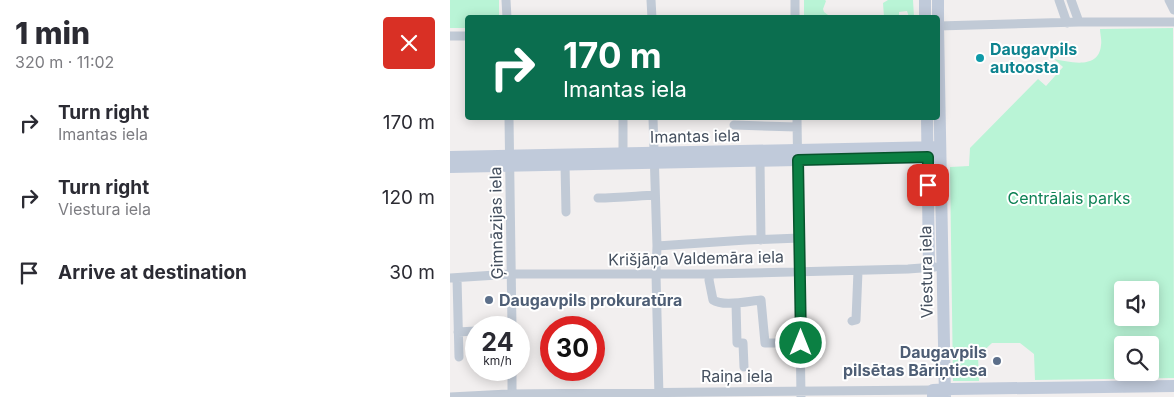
<!DOCTYPE html>
<html lang="en">
<head>
<meta charset="utf-8">
<style>
	:root { --surface:#fff; --page:#f2f2f3; --text:#2b2b33; --muted:#7c7c81 }
	body { margin:0; font-family:Inter,sans-serif; background:var(--page); color:var(--text); height:100vh; display:flex; flex-direction:column; font-size:19px; white-space:nowrap }
	* { box-sizing:border-box; margin:0 }
	p { font-size:16px; color:var(--muted) }
	.icon { flex:none; width:28px; height:28px; fill:none; stroke:currentColor; stroke-width:2; stroke-linecap:round; stroke-linejoin:round }
	.map { position:relative; flex:1; overflow:hidden }
	.sheet { display:flex; flex-direction:column; background:var(--surface); width:450px }
	.sheet>* { flex:none }
	.banner { position:absolute; left:15px; top:15px; width:475px; height:105px; border-radius:5px; box-shadow:0 2px 12px #0003; background:#0b6e4f; color:#fff; overflow:hidden }
	.buttons { position:absolute; left:664px; top:281px; display:grid; gap:10px }
	.buttons a { display:grid; place-items:center; width:45px; height:45px; border-radius:5px; background:var(--surface); box-shadow:0 2px 12px #0003; font-size:25px }
	.speed { position:absolute; left:15px; top:316px; display:flex; gap:10px; font-size:25px; font-weight:700; text-align:center }
	.speed>* { display:grid; place-content:center; width:65px; height:65px; border-radius:50%; background:var(--surface); box-shadow:0 2px 12px #0003; line-height:1 }
	.speed small { font-size:12px; font-weight:400 }
	.speed .limit { border:8px solid #d22; background:#fff; color:#111 }
	.pin { position:absolute; display:grid; place-items:center; width:42px; height:42px; color:#fff; margin:-21px; border-radius:10px; box-shadow:0 2px 8px #0006 }
	.me { position:absolute; width:55px; margin:-28px; rotate:0deg; stroke-linejoin:round; filter:drop-shadow(0 0 4px #0008) }
	.turn { display:flex; align-items:center; gap:18px; height:105px; padding:0 15px; font-size:22px }
	.turn .icon { width:65px; height:65px; stroke-width:2.5 }
	.turn b { display:block; font-size:35px; line-height:42px }
	.round { display:grid; place-items:center; flex:none; width:52px; height:52px; border-radius:5px; background:var(--page) }
	.overview { display:flex; align-items:center; justify-content:space-between; height:85px; padding:0 15px }
	h1 { font-size:30px; font-weight:800; line-height:38px }
	ul { padding:0; list-style:none }
	li { display:flex; align-items:center; gap:15px; height:75px; padding:0 15px }
	li div { flex:1 }
	li b { display:block; font-size:19px }
	li em { font-style:normal }
	main { display:flex; flex:1; min-height:0 }
	.map>svg:first-child { display:block }
</style>
</head>
<body>
<main>
<section class="sheet">
<div class="overview"><div><h1>1 min</h1><p>320 m · 11:02</p></div><a class="round" style="background:#d93025;color:#fff"><svg class="icon" aria-label="close" viewBox="0 0 24 24"><path d="M6 6l12 12M18 6L6 18"/></svg></a></div>
<ul>
<li><svg class="icon" aria-label="right" viewBox="0 0 24 24"><path d="M7 20v-9h11M14 6l5 5-5 5"/></svg><div><b>Turn right</b><p>Imantas iela</p></div><em>170 m</em></li>
<li><svg class="icon" aria-label="right" viewBox="0 0 24 24"><path d="M7 20v-9h11M14 6l5 5-5 5"/></svg><div><b>Turn right</b><p>Viestura iela</p></div><em>120 m</em></li>
<li><svg class="icon" aria-label="arrive" viewBox="0 0 24 24"><path d="M6 21V4h12l-3 4 3 4H6"/></svg><div><b>Arrive at destination</b></div><em>30 m</em></li>
</ul>
</section>
<div class="map">
<svg width="724" height="397" viewBox="0 0 724 397">
	<rect width="100%" height="100%" fill="#f2efef"/>
	<path fill="#b9f4d6" fill-rule="evenodd" d="M 0,0 L 49,0 L 49,17 L 18,18 L 17,28 L 0,28 Z
		M 354,0 L 375,0 L 376,1 L 373,9 L 374,12 L 378,15 L 378,17 L 354,17 Z
		M 438,0 L 463,0 L 464,17 L 459,17 L 457,11 L 449,12 L 449,15 L 445,15 L 445,17 L 434,17 L 433,3 Z
		M 723,28 L 724,378 L 585,380 L 584,354 L 570,343 L 542,343 L 528,356 L 529,381 L 503,381 L 500,167 L 519,166 L 520,148 L 588,79 L 596,86 L 613,67 L 604,59 C 620,62 649,70 651,45 C 652,40 650,34 650,29 ZM 672,290 L 700,290 L 700,318 L 672,318 ZM 672,345 L 700,345 L 700,372 L 672,372 Z"/>
	<g fill="none" stroke-linecap="round" stroke-linejoin="round">
		<path stroke="#c1cad6" stroke-width="9" d="M 56,0 L 57,18
			M 201,0 L 202,18
			M 345,0 L 345,18
			M 609,0 L 617,23
			M 621,0 L 629,22
			M 719,0 L 724,10
			M 488,26 L 629,22 L 724,22
			M 0,36 L 18,36
			M 59,118 L 62,328
			M 173,118 L 173,153
			M 203,118 L 207,246 L 206,274 L 209,397
			M 347,118 L 351,397
			M 284,125 L 347,127
			M 310,161 L 311,240
			M 115,164 L 116,212
			M 148,198 C 167,198 186,196 205,195
			M 207,246 L 296,240 L 350,238
			M 260,274 L 259,280 L 263,300 C 273,307 299,301 311,300 L 315,343 L 351,343
			M 0,278 L 62,274 L 260,274 L 458,269 L 485,267
			M 7,278 L 9,357
			M 286,303 L 287,343 L 293,343 L 294,367
			M 402,321 L 406,320 L 408,271
			M 8,332 L 26,331
			M 0,397 L 58,394 L 483,390
			M 62,397 L 62,370"/>
		<path stroke="#c0cada" stroke-width="12" d="M 475,0 L 475,18
			M 488,26 L 488,0
			M 488,27 L 495,397
			M 477,118 L 479,267
			M 0,157 L 490,147
			M 0,167 L 490,157
			M 483,397 L 483,390 L 502,389 L 724,386"/>
	</g>
	<g fill="none" stroke-linecap="round" stroke-linejoin="round">
		<g stroke="#07532c" stroke-width="12">
			<path id="route" d="M 351,343 L 348,160 L 478,157 L 478,185"/>
		</g>
		<use href="#route" stroke="#0b8043" stroke-width="9"/>
	</g>
	<circle fill="#0f9aa8" stroke="#fff" stroke-width="2" cx="530" cy="58" r="5"/>
	<g fill="#5c6f8a" stroke="#fff" stroke-width="2">
		<circle cx="39" cy="300" r="5"/>
		<circle cx="547" cy="361" r="5"/>
	</g>
	<g text-anchor="middle" dominant-baseline="central" stroke-width="4" stroke-linejoin="round" paint-order="stroke">
		<g font-size="16" font-weight="bold" fill="#0d838f" stroke="#fff" text-anchor="start">
			<text x="540" y="49">Daugavpils<tspan x="540" dy="18">autoosta</tspan></text>
		</g>
		<g font-size="16" fill="#45505f" stroke="#fff">
			<text transform="translate(245 136) rotate(-1)">Imantas iela</text>
			<text transform="translate(46 223) rotate(-91)">Ģimnāzijas iela</text>
			<text transform="translate(246 258) rotate(-1)">Krišjāņa Valdemāra iela</text>
			<text transform="translate(476 272) rotate(-91)">Viestura iela</text>
			<text x="287" y="376">Raiņa iela</text>
		</g>
		<g font-size="16" fill="#0e8255" stroke="#fff">
			<text x="619" y="198">Centrālais parks</text>
		</g>
		<g font-size="16" font-weight="bold" fill="#4e5e75" stroke="#fff" text-anchor="start">
			<text x="49" y="300">Daugavpils prokuratūra</text>
			<text x="537" y="352" text-anchor="end">Daugavpils<tspan x="537" dy="18">pilsētas Bāriņtiesa</tspan></text>
		</g>
	</g>
</svg>
<div class="buttons">
<a><svg class="icon" aria-label="sound" viewBox="0 0 24 24"><path d="M4 9h4l5-4v14l-5-4H4zM17 9q2 3 0 6"/></svg></a>
<a><svg class="icon" aria-label="search" viewBox="0 0 24 24"><circle cx="10" cy="10" r="6"/><path d="M15 15l6 6"/></svg></a>
</div>
<div class="speed"><div>24<small>km/h</small></div><div class="limit">30</div></div>
<div class="pin" style="left:478px;top:185px;background:#d93025"><svg class="icon" aria-label="arrive" viewBox="0 0 24 24"><path d="M6 21V4h12l-3 4 3 4H6"/></svg></div>
<svg class="me" style="left:351px;top:343px" viewBox="-20 -20 40 40"><circle r="17" fill="#0b8043" stroke="#fff" stroke-width="3"/><path d="M0-11L8 9 0 5-8 9z" fill="#fff"/></svg>
<div class="banner">
<div class="turn"><svg class="icon" aria-label="right" viewBox="0 0 24 24"><path d="M7 20v-9h11M14 6l5 5-5 5"/></svg><div><b>170 m</b>Imantas iela</div></div>
</div>
</div>
</main>
</body>
</html>
